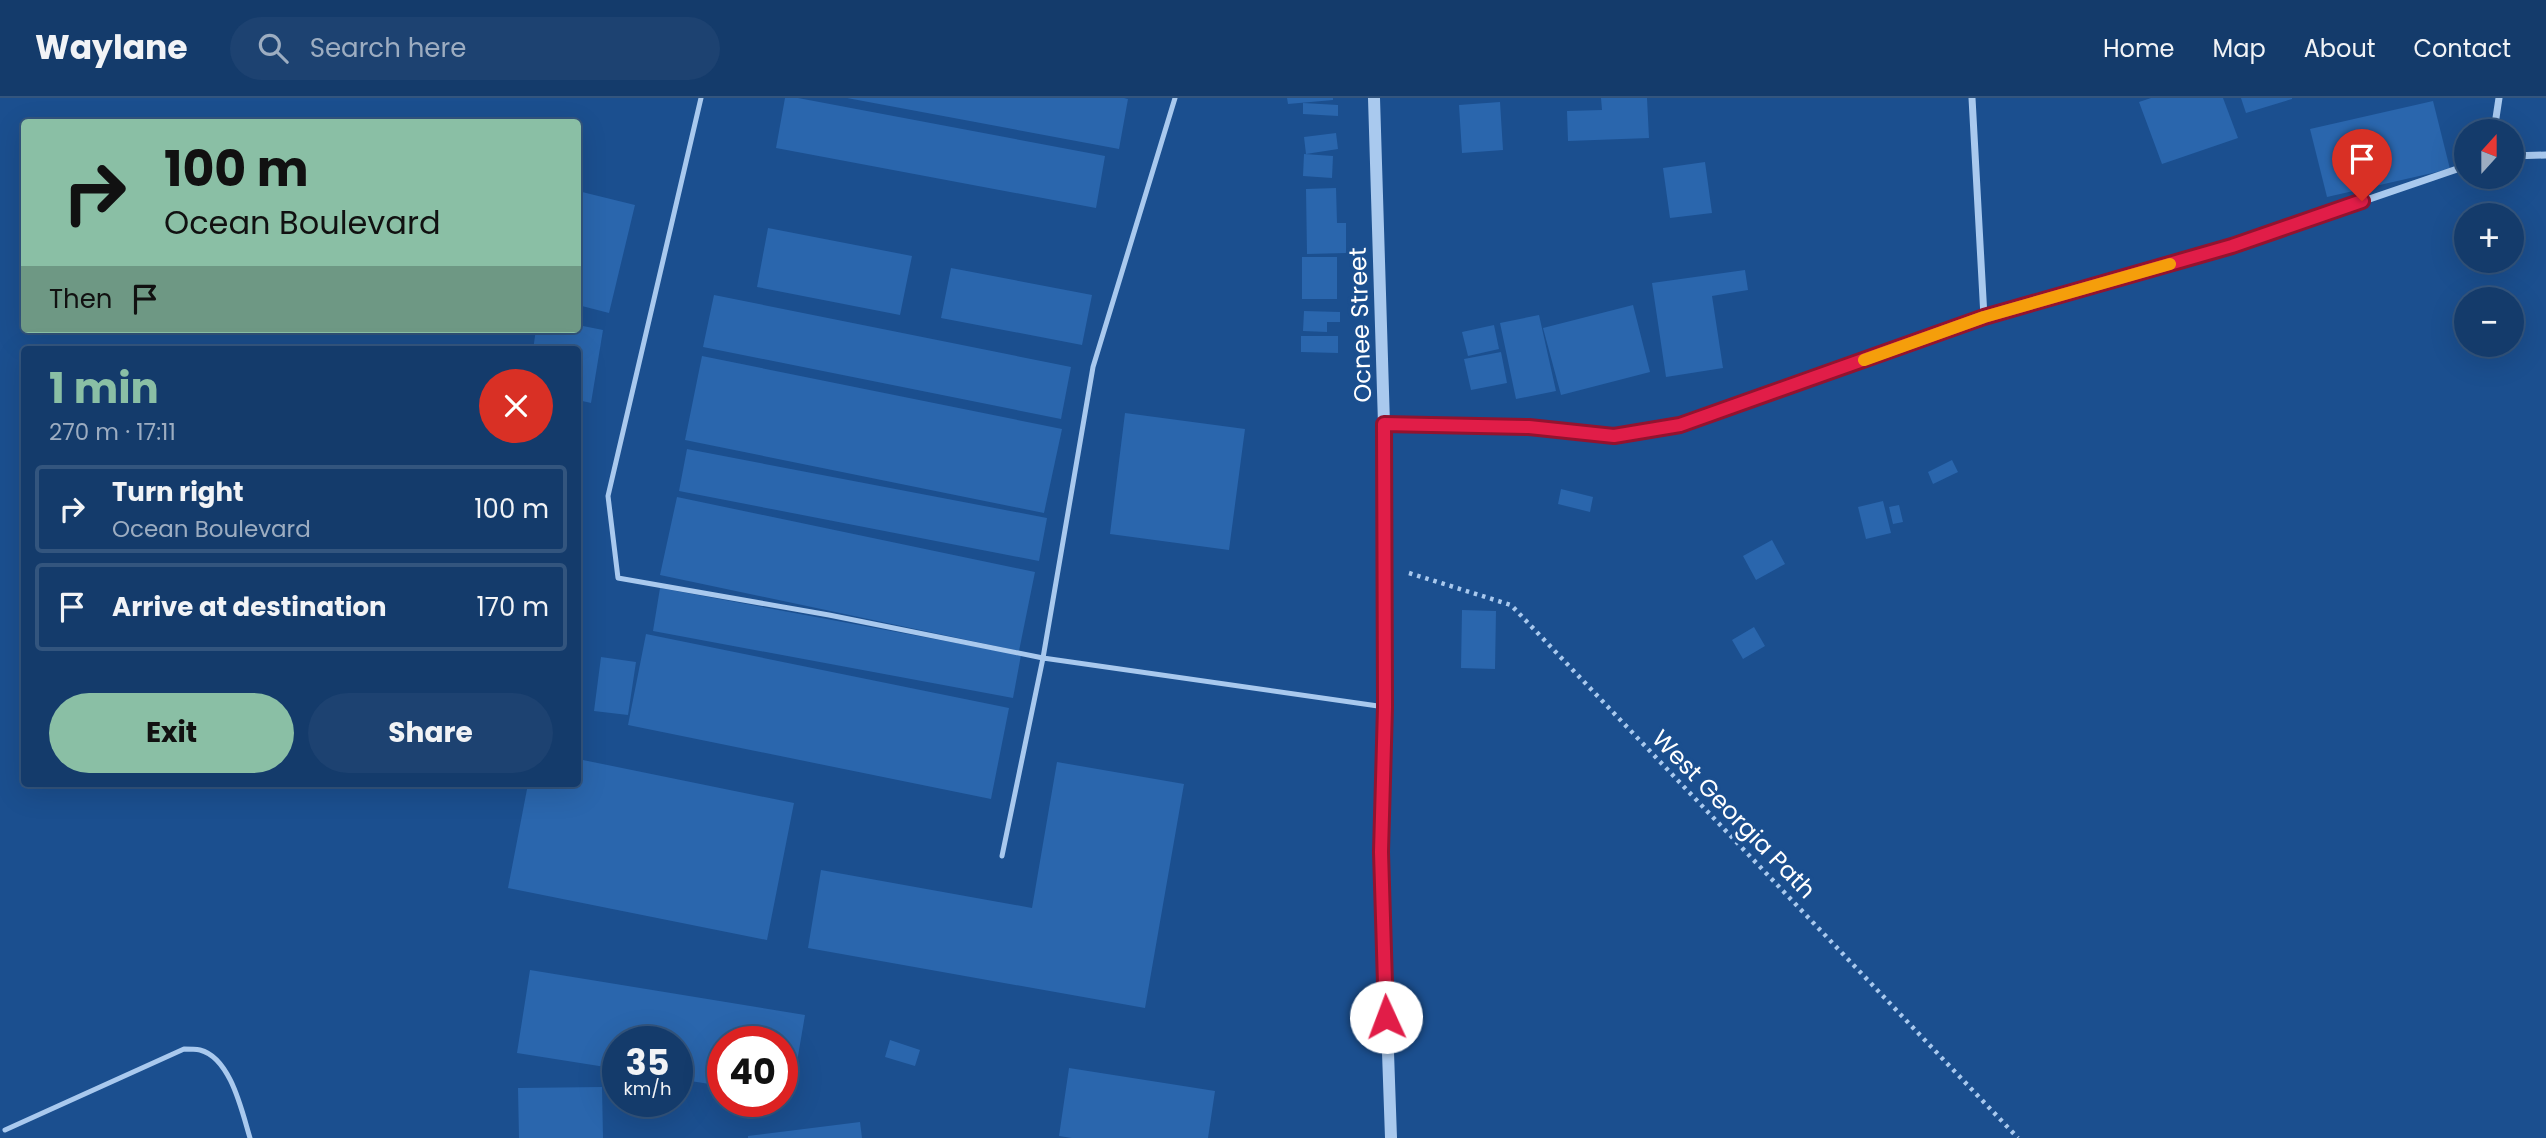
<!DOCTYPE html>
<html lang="en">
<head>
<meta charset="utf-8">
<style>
	:root { --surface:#143b6b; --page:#1d4271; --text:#f1f3f6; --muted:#9dadc1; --line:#33557e; --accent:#8abfa5 }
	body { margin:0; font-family:Poppins,sans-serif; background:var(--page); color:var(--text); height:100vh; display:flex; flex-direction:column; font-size:26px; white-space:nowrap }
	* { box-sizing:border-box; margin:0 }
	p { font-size:23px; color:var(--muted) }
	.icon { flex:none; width:38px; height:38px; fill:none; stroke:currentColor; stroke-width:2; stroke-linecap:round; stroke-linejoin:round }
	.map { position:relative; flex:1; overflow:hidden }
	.drawer { position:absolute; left:21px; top:248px; width:560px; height:441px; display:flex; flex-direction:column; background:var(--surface); border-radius:7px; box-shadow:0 7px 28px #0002,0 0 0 2px var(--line) }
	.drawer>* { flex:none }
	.guide { position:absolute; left:21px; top:21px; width:560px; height:214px; border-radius:7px; box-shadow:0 7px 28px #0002,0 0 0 2px var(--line); background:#8abfa5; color:#111; overflow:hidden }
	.needle { width:46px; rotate:21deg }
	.controls { position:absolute; left:2454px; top:21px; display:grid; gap:14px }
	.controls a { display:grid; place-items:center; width:70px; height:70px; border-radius:50%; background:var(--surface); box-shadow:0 7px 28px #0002,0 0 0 2px var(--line); font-size:35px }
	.speed { position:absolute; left:602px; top:928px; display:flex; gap:14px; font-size:35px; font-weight:700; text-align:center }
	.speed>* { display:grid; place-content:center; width:91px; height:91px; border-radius:50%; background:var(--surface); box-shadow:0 7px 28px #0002,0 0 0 2px var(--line); line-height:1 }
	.speed small { font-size:18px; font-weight:400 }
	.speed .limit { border:10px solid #d22; background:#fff; color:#111 }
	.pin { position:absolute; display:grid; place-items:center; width:60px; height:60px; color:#fff; margin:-72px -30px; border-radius:50% 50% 50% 0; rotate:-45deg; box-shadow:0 0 7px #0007 }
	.pin .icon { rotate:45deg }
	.me { position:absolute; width:77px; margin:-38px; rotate:358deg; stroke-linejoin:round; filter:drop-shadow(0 0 5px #0008) }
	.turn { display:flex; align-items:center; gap:24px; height:147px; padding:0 28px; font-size:32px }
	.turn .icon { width:91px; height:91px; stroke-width:2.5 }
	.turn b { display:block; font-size:49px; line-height:60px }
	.then { display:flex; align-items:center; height:66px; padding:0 28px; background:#0003; gap:14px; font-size:26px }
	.round { display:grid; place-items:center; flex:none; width:74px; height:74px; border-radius:37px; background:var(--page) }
	.headline { display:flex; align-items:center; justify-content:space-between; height:119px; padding:0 28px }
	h1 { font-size:42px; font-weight:700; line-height:52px; color:var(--accent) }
	.action { display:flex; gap:14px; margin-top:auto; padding:14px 28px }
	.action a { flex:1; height:80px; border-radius:42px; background:var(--accent); color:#111; font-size:28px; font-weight:700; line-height:80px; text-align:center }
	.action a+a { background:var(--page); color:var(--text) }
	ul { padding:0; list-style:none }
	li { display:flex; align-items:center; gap:21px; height:88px; margin:0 14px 10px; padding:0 14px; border:4px solid var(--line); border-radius:7px }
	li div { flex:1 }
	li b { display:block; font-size:26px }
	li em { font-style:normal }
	header { display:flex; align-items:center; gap:42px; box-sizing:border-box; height:98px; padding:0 35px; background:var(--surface); border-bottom:2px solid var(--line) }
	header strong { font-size:33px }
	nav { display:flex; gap:38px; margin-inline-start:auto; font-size:24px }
	.search { width:490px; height:63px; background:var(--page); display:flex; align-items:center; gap:18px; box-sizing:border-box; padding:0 24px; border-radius:38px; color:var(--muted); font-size:26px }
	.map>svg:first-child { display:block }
</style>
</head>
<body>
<header>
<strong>Waylane</strong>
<div class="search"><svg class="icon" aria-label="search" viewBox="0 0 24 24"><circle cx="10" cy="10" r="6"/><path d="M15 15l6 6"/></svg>Search here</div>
<nav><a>Home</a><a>Map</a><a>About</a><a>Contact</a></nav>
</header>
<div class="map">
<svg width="2546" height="1040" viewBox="0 0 2546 1040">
	<rect width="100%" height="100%" fill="#1b4f8f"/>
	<path fill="#2a66ad" d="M 785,0 L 798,0 L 1105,58 L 1096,110 L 776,50 Z
		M 847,0 L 1124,0 L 1128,1 L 1119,51 Z
		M 1287,0 L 1333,0 L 1333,2 L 1288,6 Z
		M 1601,0 L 1647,0 L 1649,40 L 1568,43 L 1567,13 L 1602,12 Z
		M 2151,0 L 2223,0 L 2238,40 L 2162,66 L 2139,4 Z
		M 2241,0 L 2292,0 L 2292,1 L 2246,15 Z
		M 2433,3 L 2450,71 L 2327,99 L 2310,31 Z
		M 1500,4 L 1503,52 L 1462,55 L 1459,7 Z
		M 1303,5 L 1338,7 L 1338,18 L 1303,16 Z
		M 1336,35 L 1338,51 L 1306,56 L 1304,39 Z
		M 1304,56 L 1333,58 L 1332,80 L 1303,78 Z
		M 1705,64 L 1712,115 L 1670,120 L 1663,70 Z
		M 1336,90 L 1337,125 L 1346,125 L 1346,155 L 1307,156 L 1306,91 Z
		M 578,93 L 635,107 L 609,215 L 578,207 Z
		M 768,130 L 912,158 L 900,217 L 757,189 Z
		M 1302,159 L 1337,159 L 1337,201 L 1302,201 Z
		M 951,170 L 1092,197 L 1082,247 L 941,220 Z
		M 1745,172 L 1748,192 L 1712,198 L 1723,270 L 1666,279 L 1652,185 Z
		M 714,197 L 1071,269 L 1061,321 L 703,249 Z
		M 1633,207 L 1650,274 L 1561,297 L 1543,230 Z
		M 1304,213 L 1340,214 L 1340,224 L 1327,224 L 1327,234 L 1303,233 Z
		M 1539,217 L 1556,293 L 1516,301 L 1500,225 Z
		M 578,227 L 603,232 L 591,305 L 578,302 L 578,252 L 533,252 L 536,231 L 578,231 Z
		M 1494,227 L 1499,251 L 1468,258 L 1462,234 Z
		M 1301,238 L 1338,238 L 1338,255 L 1301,254 Z
		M 1501,254 L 1507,285 L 1471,292 L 1464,261 Z
		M 702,258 L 1062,331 L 1044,415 L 685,342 Z
		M 1125,315 L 1245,331 L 1229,452 L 1110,436 Z
		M 687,351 L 1047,420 L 1039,463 L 679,393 Z
		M 1952,362 L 1958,374 L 1933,386 L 1928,374 Z
		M 1561,391 L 1593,399 L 1590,414 L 1558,406 Z
		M 677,399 L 1035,474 L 1019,553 L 660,477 Z
		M 1883,403 L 1891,435 L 1866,441 L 1858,409 Z
		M 1899,407 L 1903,424 L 1893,426 L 1889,409 Z
		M 1772,442 L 1785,466 L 1756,482 L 1743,458 Z
		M 660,490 L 1021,557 L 1013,600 L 653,533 Z
		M 1462,512 L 1496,513 L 1495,571 L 1461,570 Z
		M 1754,529 L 1765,548 L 1743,561 L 1732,542 Z
		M 646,536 L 1009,610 L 991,701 L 628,627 Z
		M 601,559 L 636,564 L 628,617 L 594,613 Z
		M 578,661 L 794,705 L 767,842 L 508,790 L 528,686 L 578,686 Z
		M 1057,664 L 1184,686 L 1145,910 L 808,850 L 821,772 L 1032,810 Z
		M 530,872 L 805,917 L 791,999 L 782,998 L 782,943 L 723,943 L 723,988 L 677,981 L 677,943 L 618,943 L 618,971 L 517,955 Z
		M 890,942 L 920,952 L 915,968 L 885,959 Z
		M 1069,970 L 1215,993 L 1208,1040 L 1072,1040 L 1059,1038 Z
		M 602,989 L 603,1040 L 519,1040 L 518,990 Z
		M 860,1024 L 862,1040 L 748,1040 L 748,1038 Z"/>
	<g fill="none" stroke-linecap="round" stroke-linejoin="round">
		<path stroke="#a9c9ee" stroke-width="4.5" stroke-dasharray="3.5 5" stroke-linecap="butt" d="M 1409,475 L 1511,507 L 2018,1040"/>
		<path stroke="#a9c9ee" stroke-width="5" d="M 701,0 L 608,398 L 618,480 L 829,517 L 1043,560 L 1385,609
			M 1002,758 L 1043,560 L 1093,269 L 1175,0
			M 5,1032 L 184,951 C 189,951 195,951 200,952 C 231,960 242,1014 250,1040"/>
		<path stroke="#a9c9ee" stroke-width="7" d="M 1972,0 L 1984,219
			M 2494,33 L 2499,0
			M 2511,58 L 2546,57
			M 1384,326 L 1529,329 L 1614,338 L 1680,327 L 1984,219 L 2232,148 L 2466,68"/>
		<path stroke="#a9c9ee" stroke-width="12" d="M 1374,0 L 1384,326 L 1385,609 L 1381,754 L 1391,1040"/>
	</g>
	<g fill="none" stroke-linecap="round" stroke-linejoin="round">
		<g stroke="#92132f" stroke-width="18">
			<path id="route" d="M 1386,919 L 1381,754 L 1385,609 L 1384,326 L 1529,329 L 1614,338 L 1680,327 L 1984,219 L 2232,148 L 2362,103"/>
		</g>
		<use href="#route" stroke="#e11d48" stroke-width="12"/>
		<path stroke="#f59e0b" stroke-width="12" d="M 1864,262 L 1984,219 L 2170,166"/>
	</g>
	<g text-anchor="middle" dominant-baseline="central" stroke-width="7" stroke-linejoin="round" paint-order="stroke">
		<g font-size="24" fill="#fff" stroke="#1b4f8f">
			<text transform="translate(1360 227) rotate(-92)">Ocnee Street</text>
			<text transform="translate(1734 716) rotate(46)">West Georgia Path</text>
		</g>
	</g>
</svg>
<div class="controls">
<a><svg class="needle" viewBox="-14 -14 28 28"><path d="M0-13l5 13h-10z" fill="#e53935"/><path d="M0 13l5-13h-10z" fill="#9dadc1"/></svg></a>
<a>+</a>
<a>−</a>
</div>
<div class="speed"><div>35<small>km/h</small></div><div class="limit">40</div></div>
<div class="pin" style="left:2362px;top:103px;background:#d93025"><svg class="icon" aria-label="arrive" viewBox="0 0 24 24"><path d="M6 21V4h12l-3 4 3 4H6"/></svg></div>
<svg class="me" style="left:1386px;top:919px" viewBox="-20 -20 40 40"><circle r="19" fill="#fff"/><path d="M0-13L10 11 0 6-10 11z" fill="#e11d48"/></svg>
<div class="guide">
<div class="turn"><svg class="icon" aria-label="right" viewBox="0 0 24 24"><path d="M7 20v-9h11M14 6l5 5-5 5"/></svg><div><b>100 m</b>Ocean Boulevard</div></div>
<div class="then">Then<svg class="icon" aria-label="arrive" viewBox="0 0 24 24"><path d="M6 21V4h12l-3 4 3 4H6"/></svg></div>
</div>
<section class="drawer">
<div class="headline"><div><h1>1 min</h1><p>270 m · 17:11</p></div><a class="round" style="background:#d93025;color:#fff"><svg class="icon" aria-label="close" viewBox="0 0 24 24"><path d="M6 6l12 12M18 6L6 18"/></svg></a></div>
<ul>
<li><svg class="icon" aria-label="right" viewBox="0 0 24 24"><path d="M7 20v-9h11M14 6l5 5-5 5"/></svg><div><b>Turn right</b><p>Ocean Boulevard</p></div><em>100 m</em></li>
<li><svg class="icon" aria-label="arrive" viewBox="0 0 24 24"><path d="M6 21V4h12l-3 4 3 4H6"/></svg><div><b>Arrive at destination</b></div><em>170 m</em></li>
</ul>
<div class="action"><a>Exit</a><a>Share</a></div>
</section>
</div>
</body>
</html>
